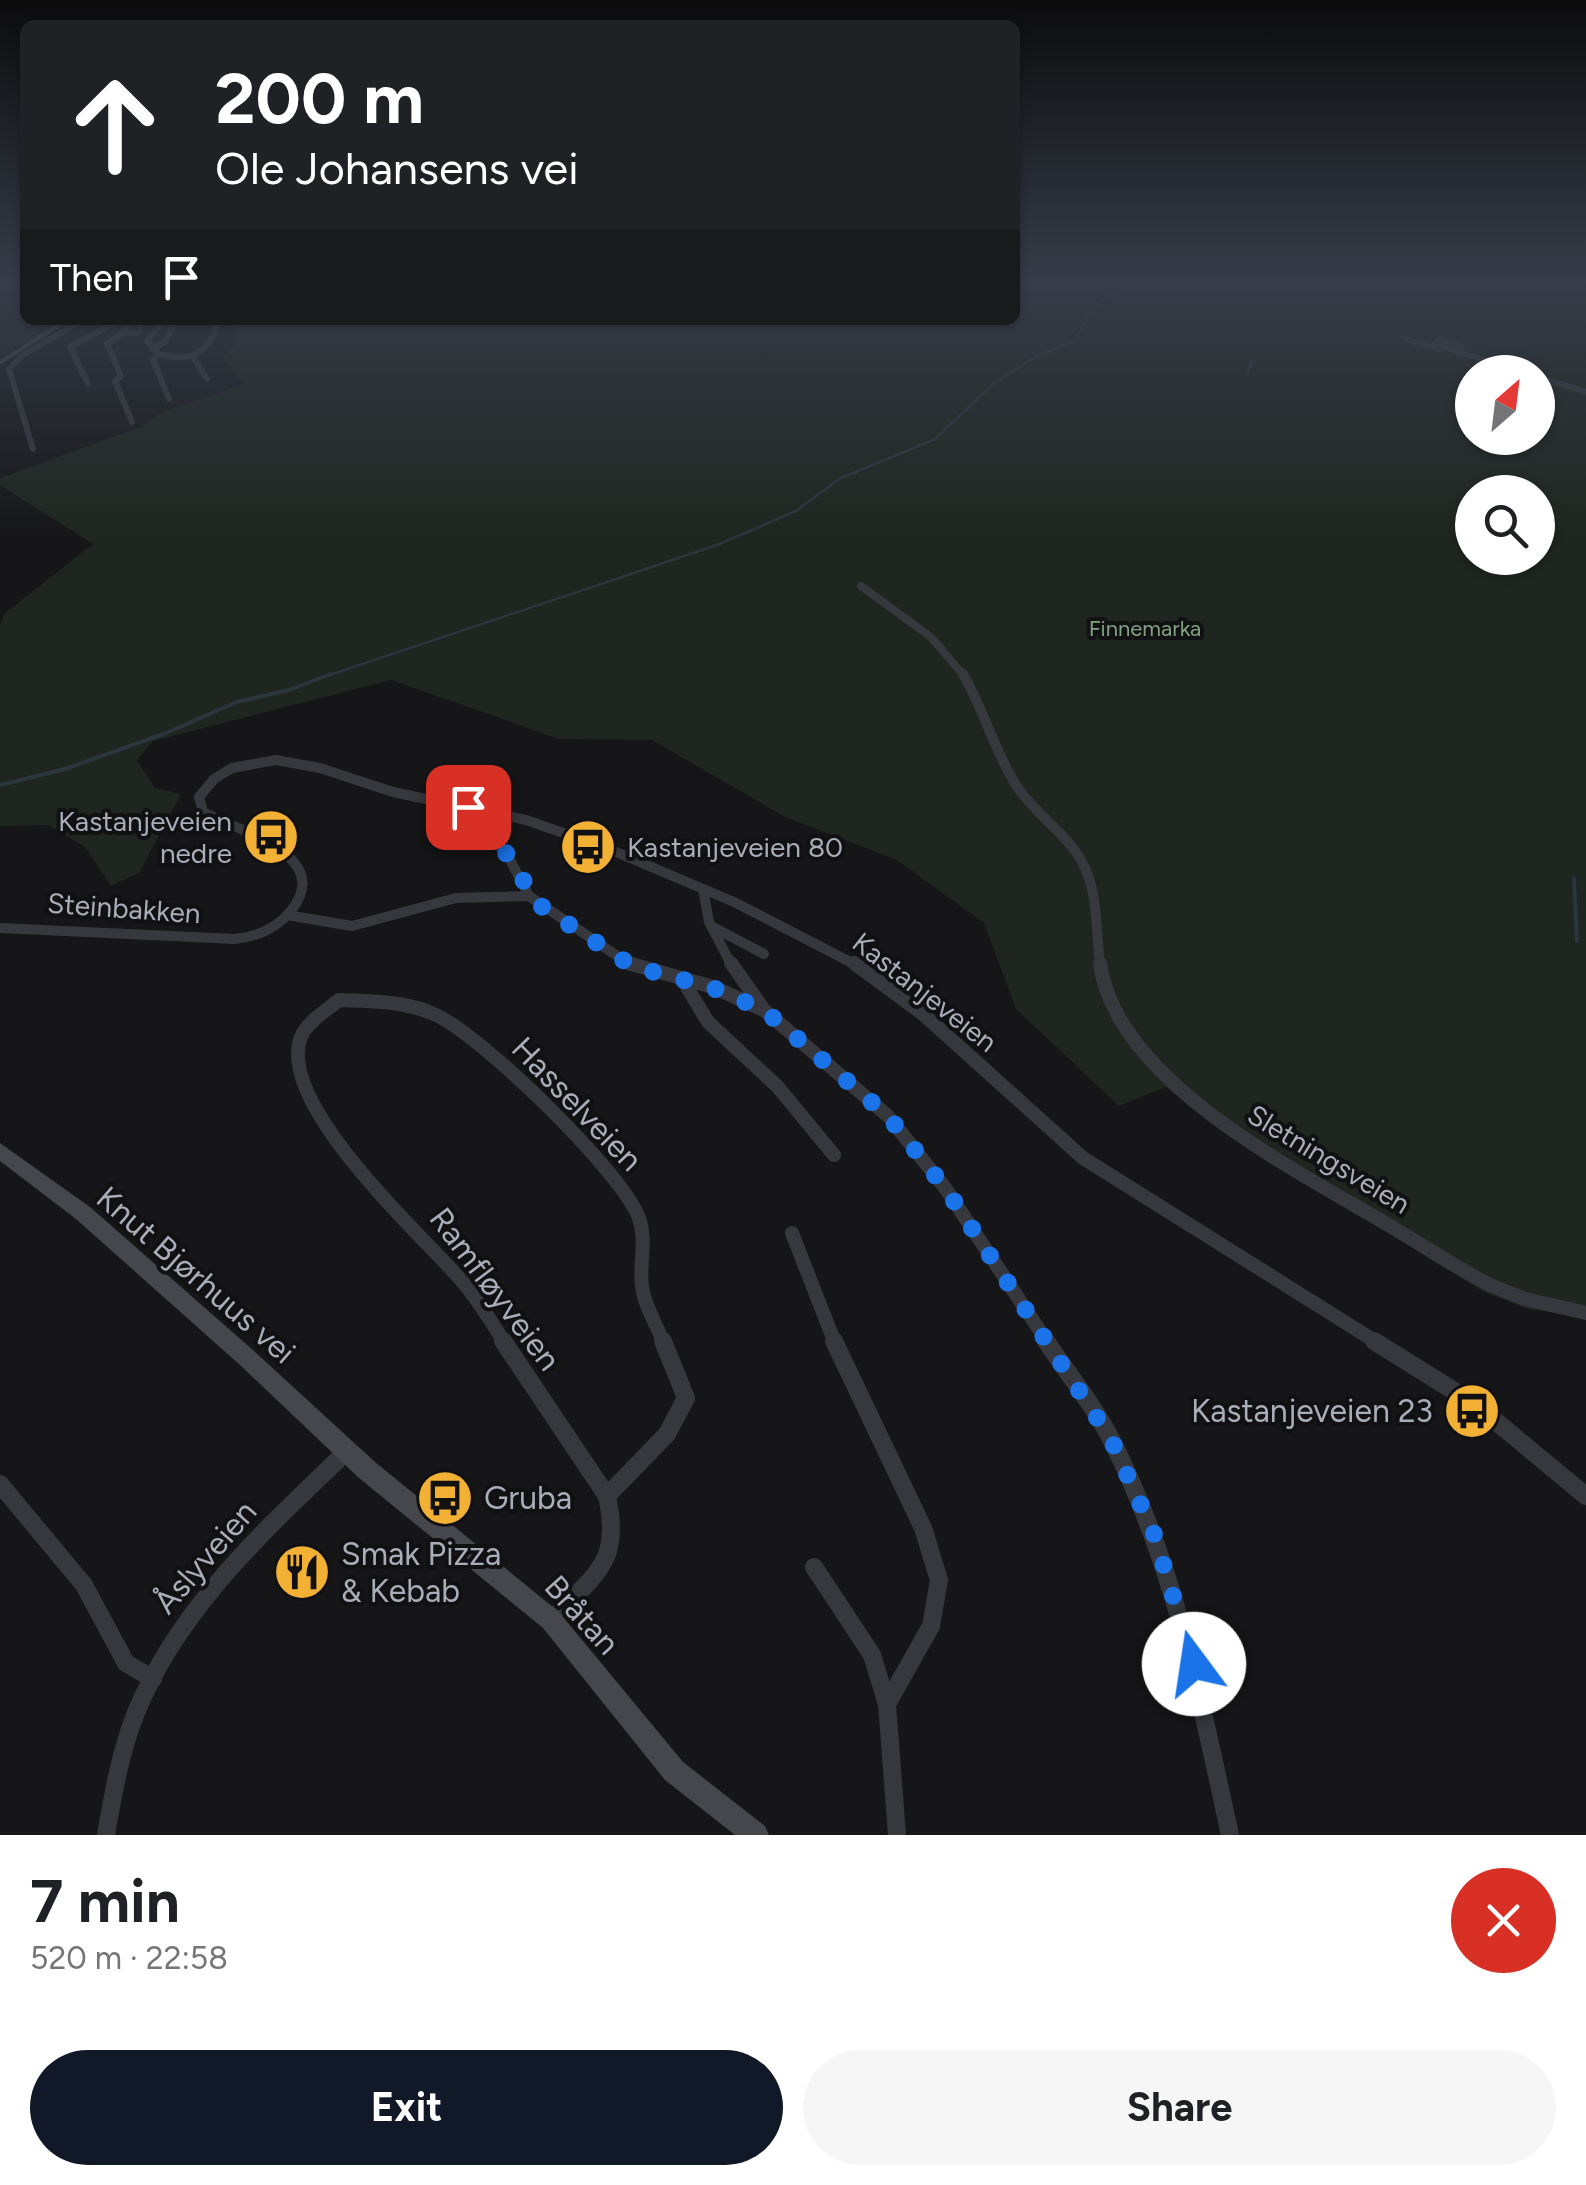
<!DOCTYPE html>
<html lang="en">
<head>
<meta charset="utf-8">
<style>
	:root { --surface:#fff; --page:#f6f6f6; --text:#202124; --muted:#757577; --accent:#111827 }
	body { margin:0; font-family:Figtree,sans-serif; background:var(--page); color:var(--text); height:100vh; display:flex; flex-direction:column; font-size:38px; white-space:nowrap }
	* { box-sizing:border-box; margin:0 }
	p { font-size:32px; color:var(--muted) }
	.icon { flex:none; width:55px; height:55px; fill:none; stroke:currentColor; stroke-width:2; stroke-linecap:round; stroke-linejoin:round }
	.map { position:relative; height:1835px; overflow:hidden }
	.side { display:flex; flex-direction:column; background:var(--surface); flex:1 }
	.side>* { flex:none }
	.hud { position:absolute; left:20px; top:20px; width:1000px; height:305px; border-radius:15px; box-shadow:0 2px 8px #0004; background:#202124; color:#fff; overflow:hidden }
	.needle { width:65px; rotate:28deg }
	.buttons { position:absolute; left:1455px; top:355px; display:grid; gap:20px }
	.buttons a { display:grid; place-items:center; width:100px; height:100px; border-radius:50%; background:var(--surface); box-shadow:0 2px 8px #0004; font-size:50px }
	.pin { position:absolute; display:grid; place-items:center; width:85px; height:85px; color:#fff; margin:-42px; border-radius:20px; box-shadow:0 5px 15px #0006 }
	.me { position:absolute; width:110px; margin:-55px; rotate:346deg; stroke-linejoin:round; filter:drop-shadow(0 0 8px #0008) }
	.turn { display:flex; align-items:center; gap:35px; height:210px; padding:0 30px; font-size:45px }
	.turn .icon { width:130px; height:130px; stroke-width:2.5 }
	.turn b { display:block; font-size:70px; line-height:85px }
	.then { display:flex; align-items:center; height:95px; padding:0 30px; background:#0003; gap:20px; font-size:38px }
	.round { display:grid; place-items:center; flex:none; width:105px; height:105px; border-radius:52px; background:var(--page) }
	.headline { display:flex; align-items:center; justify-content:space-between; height:170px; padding:0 30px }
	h1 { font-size:60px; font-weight:700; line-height:75px }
	.cta { display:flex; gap:20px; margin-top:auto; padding:20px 30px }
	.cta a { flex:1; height:115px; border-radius:60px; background:var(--accent); color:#fff; font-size:40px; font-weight:700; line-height:115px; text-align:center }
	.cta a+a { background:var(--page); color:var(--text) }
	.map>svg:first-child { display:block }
</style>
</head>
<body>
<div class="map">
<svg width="1586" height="1835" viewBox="0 0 1586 1835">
	<rect width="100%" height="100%" fill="#161618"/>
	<path fill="#1e261f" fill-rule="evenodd" d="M 0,284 L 25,284 L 25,320 L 61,320 L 0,358 Z
		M 1015,284 L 1586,284 L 1586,1315 L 1527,1309 L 1482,1291 L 1239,1141 L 1166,1087 L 1119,1106 L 1016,1009 L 984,923 L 897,860 L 785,817 L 652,740 L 559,739 L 391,680 L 153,741 L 137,760 L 155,788 L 181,794 L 139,873 L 111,886 L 85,847 L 48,825 L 0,826 L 0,626 L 5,613 L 93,544 L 0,485 L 0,478 L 141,427 L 165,411 L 244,384 L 223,357 L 236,344 L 235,320 L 1015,320 ZM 1472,372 L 1538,372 L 1538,438 L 1472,438 ZM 1472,492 L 1538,492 L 1538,558 L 1472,558 Z"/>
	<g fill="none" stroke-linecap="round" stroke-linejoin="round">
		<path stroke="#2c353c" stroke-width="2.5" d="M 1247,375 L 1252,361
			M 324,677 L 717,545 L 796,511 L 839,479 L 935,439 L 992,385 L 1036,356 L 1073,342 L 1098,303 L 1120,292"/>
		<path stroke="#2c353c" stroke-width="4" d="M 0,785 L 65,769 L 166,733 L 237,702 L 289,690 L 331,674
			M 1574,878 L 1577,941"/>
		<path stroke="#37383d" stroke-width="6" d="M 130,320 L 122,333 L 107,344 L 121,376 L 115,381 L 132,422
			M 164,320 L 147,341 L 159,354 L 153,360 L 169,399
			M 122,333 L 139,332 L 142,320
			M 1405,339 L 1440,349
			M 1434,344 L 1522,372
			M 1434,344 L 1440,339 L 1461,345 L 1459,355
			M 152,349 L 165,342 L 175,320
			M 159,354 C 191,363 211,353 218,320
			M 193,357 L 207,379
			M 1538,377 L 1586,392
			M 88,384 L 70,347 L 119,320
			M 33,449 L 9,369 L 23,355 L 76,324 L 64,323"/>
		<path stroke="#37383d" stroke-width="8" d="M 861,586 L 931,637 L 965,677"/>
		<path stroke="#37383d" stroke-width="10" d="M 963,674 C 984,710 994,750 1016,785 C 1032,810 1055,825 1073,848 C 1100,882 1095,925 1100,966
			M 468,807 L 465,815 L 507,854 L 529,896
			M 703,889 L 709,922 L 732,966
			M 287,915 L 352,926 L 456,898 L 529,896 L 632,966
			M 711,926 L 764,954
			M 0,928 L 235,939 C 256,937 277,928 291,911 C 335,855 240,832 203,812 L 199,797 L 214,779 L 232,768 L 276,760 L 320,768 L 393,792 L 526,820 L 609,849 L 734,902 L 858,966"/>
		<path stroke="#37383d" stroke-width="14" d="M 628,963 L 713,987 L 764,1010 L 888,1116 L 946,1189 L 1048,1343
			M 731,963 L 762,1007
			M 854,963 L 923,1014 L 1083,1158 L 1378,1343
			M 1100,963 C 1115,1080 1294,1169 1385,1223 C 1420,1243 1453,1266 1490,1285 L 1525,1299 L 1586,1313
			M 682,979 L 708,1022 L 777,1086 L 834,1155
			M 792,1233 L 835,1343
			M 505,1343 C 491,1322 478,1299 461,1280 C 420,1233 275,1103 301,1037 C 307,1022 327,1010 339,1000 C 372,1001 406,1001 436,1015 C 482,1036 622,1172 639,1218 C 647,1241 639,1264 642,1286 C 644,1305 657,1326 664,1343"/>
		<path stroke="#37383d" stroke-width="18" d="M 503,1341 L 607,1496
			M 834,1341 L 923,1528 L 939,1580 L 931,1626 L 887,1704
			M 1046,1341 C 1068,1374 1095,1407 1113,1443 C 1176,1569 1200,1698 1230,1835
			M 1374,1341 L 1475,1404 L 1586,1496
			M 0,1484 L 84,1585 L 126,1663 L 153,1679
			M 607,1496 L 667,1434 L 686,1398 L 663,1341
			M 814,1567 L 872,1655 L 887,1704 L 897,1835
			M 551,1620 C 594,1574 622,1565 607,1496
			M 106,1835 C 113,1794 120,1754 135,1715 C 178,1608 265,1530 346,1452"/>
		<path fill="#45474d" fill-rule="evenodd" d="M 62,320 L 71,320 L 0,365 L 0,360 Z
			M 0,1143 L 90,1207 L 254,1351 L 375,1462 L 559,1612 L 683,1762 L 765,1826 L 769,1835 L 735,1835 L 665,1780 L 543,1628 L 359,1478 L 240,1365 L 76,1219 L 0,1161 Z"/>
	</g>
	<linearGradient id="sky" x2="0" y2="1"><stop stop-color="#0c0c0d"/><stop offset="0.52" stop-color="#363c48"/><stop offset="1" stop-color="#363c48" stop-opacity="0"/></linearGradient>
	<rect width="1586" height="541" fill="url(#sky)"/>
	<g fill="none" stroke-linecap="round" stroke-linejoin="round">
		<path stroke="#1a73e8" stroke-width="18" stroke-dasharray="0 32.4" d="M 468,807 L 465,815 L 507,854 L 538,904 L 632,966 L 713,988 L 764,1010 L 888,1116 L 946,1189 L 1111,1439 L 1154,1534 L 1194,1664"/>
	</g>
	<defs>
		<g id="bus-disc" transform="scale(2.875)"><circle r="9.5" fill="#f2b134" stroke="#111113"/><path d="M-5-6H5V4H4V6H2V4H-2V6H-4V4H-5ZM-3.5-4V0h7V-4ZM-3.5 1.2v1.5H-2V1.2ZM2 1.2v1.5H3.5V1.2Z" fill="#111"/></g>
		<g id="restaurant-disc" transform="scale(2.875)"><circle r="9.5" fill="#f2b134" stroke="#111113"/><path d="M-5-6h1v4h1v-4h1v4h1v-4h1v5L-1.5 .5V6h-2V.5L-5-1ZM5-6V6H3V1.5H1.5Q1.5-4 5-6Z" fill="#111"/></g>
	</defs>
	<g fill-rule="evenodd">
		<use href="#bus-disc" x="271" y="837"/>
		<use href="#bus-disc" x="588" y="847"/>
		<use href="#bus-disc" x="1472" y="1411"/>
		<use href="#bus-disc" x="445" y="1498"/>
		<use href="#restaurant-disc" x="302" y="1572"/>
	</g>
	<g text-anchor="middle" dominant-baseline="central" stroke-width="8" stroke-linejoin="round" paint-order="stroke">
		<g font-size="22" fill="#7fa381" stroke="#111113">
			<text x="1145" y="628">Finnemarka</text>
		</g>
		<g font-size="28" fill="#a8adb8" stroke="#111113" text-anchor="end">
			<text x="232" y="821">Kastanjeveien<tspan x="232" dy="32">nedre</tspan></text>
			<text x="627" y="847" text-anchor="start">Kastanjeveien 80</text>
		</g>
		<g font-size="28" fill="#a8adb8" stroke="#111113">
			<text transform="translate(124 908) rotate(4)">Steinbakken</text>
			<text transform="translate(925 992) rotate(38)">Kastanjeveien</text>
			<text transform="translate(1329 1159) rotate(31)">Sletningsveien</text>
		</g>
		<g font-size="32" fill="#a8adb8" stroke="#111113">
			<text transform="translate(577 1104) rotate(46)">Hasselveien</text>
			<text transform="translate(196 1275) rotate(41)">Knut Bjørhuus vei</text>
			<text transform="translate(495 1289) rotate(53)">Ramfløyveien</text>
			<text transform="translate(205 1557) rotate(-49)">Åslyveien</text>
			<text transform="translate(582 1615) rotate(48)">Bråtan</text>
		</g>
		<g font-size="32" fill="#a8adb8" stroke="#111113" text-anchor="start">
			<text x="1433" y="1411" text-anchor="end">Kastanjeveien 23</text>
			<text x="484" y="1498">Gruba</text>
			<text x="341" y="1554">Smak Pizza<tspan x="341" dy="37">&amp; Kebab</tspan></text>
		</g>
	</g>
</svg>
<div class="buttons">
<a><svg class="needle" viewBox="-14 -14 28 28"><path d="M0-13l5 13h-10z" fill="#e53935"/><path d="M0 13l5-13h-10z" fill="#757577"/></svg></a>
<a><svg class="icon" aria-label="search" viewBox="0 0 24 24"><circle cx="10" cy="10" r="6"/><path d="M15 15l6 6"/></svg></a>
</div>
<div class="pin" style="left:468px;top:807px;background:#d93025"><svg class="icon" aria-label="arrive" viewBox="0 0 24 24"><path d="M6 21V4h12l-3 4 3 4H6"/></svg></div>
<svg class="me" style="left:1194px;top:1664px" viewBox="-20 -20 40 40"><circle r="19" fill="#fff"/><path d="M0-13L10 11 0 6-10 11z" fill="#1a73e8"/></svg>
<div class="hud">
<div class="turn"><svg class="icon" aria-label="ahead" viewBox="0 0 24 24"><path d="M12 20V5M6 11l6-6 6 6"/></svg><div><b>200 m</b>Ole Johansens vei</div></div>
<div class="then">Then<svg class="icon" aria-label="arrive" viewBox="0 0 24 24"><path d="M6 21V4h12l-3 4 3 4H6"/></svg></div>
</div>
</div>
<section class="side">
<div class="headline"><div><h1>7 min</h1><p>520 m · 22:58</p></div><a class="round" style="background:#d93025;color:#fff"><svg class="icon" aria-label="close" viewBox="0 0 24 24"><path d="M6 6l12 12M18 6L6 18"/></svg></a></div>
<div class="cta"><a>Exit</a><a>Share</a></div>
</section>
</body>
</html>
